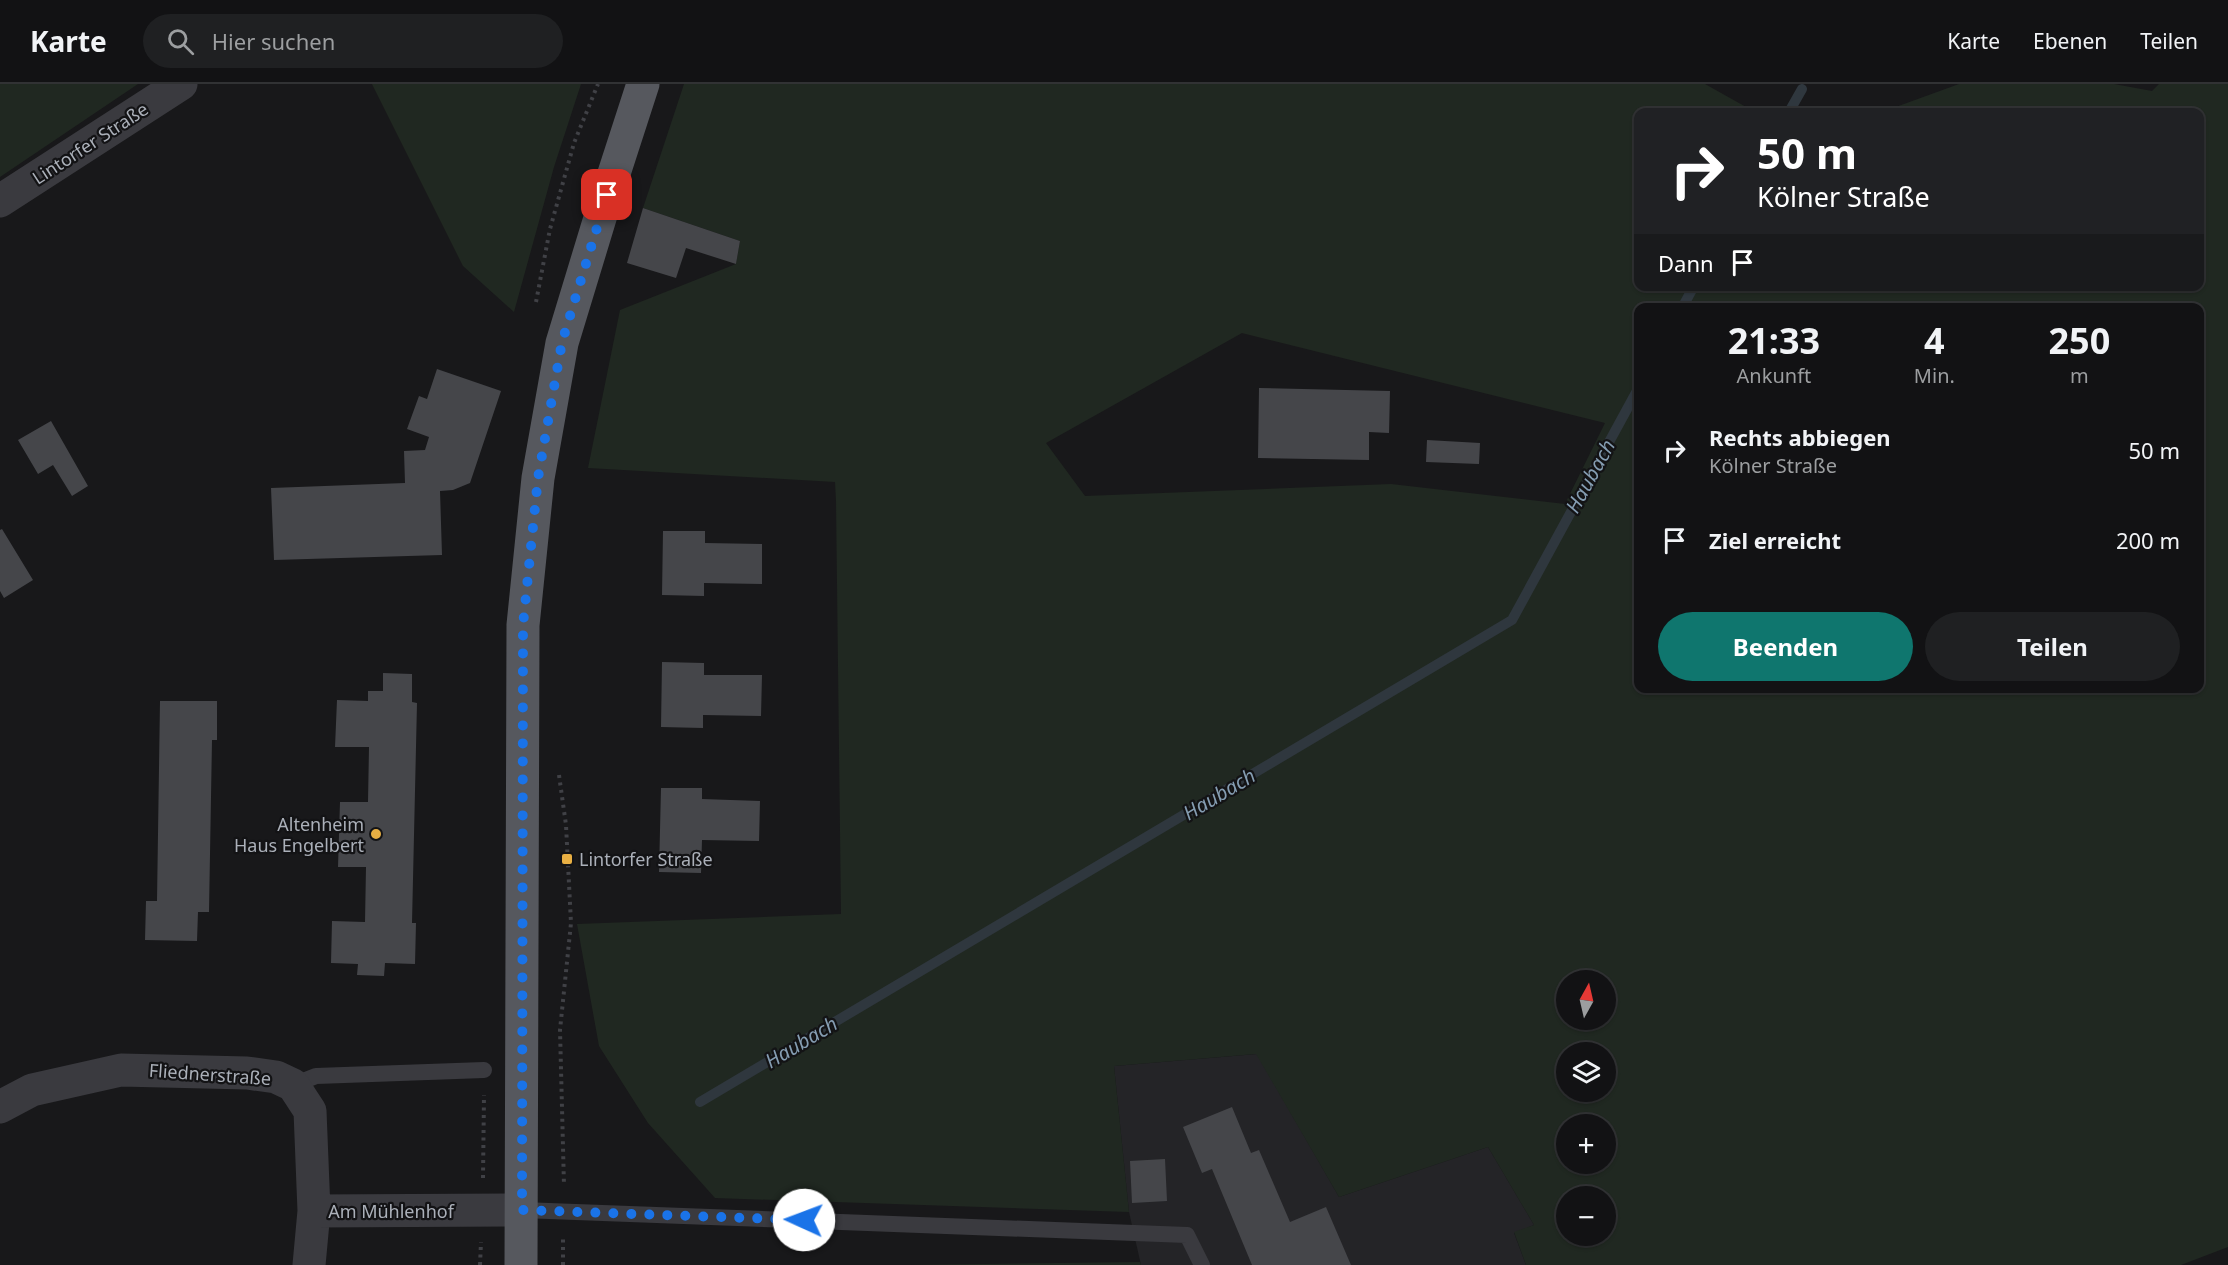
<!DOCTYPE html>
<html lang="de">
<head>
<meta charset="utf-8">
<style>
	:root { --surface:#121214; --page:#1f2022; --text:#f1f3f6; --muted:#9c9ea0; --line:#313234; --accent:#0f766e }
	body { margin:0; font-family:"Noto Sans",sans-serif; background:var(--page); color:var(--text); height:100vh; display:flex; flex-direction:column; font-size:22px; white-space:nowrap }
	* { box-sizing:border-box; margin:0 }
	p { font-size:20px; color:var(--muted) }
	.icon { flex:none; width:33px; height:33px; fill:none; stroke:currentColor; stroke-width:2; stroke-linecap:round; stroke-linejoin:round }
	.map { position:relative; flex:1; overflow:hidden }
	.sheet { position:absolute; left:1634px; top:219px; width:570px; height:390px; display:flex; flex-direction:column; background:var(--surface); border-radius:12px; box-shadow:0 2px 4px #0004,0 0 0 2px var(--line) }
	.sheet>* { flex:none }
	.top-card { position:absolute; left:1634px; top:24px; width:570px; height:183px; border-radius:12px; box-shadow:0 2px 4px #0004,0 0 0 2px var(--line); background:#202124; color:#fff; overflow:hidden }
	.needle { width:39px; rotate:8deg }
	.tools { position:absolute; left:1556px; top:886px; display:grid; gap:12px }
	.tools a { display:grid; place-items:center; width:60px; height:60px; border-radius:50%; background:var(--surface); box-shadow:0 2px 4px #0004,0 0 0 2px var(--line); font-size:30px }
	.pin { position:absolute; display:grid; place-items:center; width:51px; height:51px; color:#fff; margin:-26px; border-radius:12px; box-shadow:0 3px 9px #0006 }
	.me { position:absolute; width:66px; margin:-33px; rotate:272deg; stroke-linejoin:round; filter:drop-shadow(0 0 4px #0008) }
	.turn { display:flex; align-items:center; gap:21px; height:126px; padding:0 24px; font-size:27px }
	.turn .icon { width:78px; height:78px; stroke-width:2.5 }
	.turn b { display:block; font-size:42px; line-height:51px }
	.then { display:flex; align-items:center; height:57px; padding:0 24px; background:#0003; gap:12px; font-size:22px }
	.eta { display:flex; justify-content:space-evenly; align-items:center; height:102px; text-align:center }
	.eta b { font-size:36px; font-weight:700; line-height:42px }
	.button { display:flex; gap:12px; margin-top:auto; padding:12px 24px }
	.button a { flex:1; height:69px; border-radius:36px; background:var(--accent); color:#fff; font-size:24px; font-weight:700; line-height:69px; text-align:center }
	.button a+a { background:var(--page); color:var(--text) }
	ul { padding:0; list-style:none }
	li { display:flex; align-items:center; gap:18px; height:90px; padding:0 24px }
	li div { flex:1 }
	li b { display:block; font-size:22px }
	li em { font-style:normal }
	header { display:flex; align-items:center; gap:36px; box-sizing:border-box; height:84px; padding:0 30px; background:var(--surface); border-bottom:2px solid var(--line) }
	header strong { font-size:28px }
	nav { display:flex; gap:33px; margin-inline-start:auto; font-size:21px }
	.search { width:420px; height:54px; background:var(--page); display:flex; align-items:center; gap:15px; box-sizing:border-box; padding:0 21px; border-radius:33px; color:var(--muted); font-size:22px }
	.map>svg:first-child { display:block }
</style>
</head>
<body>
<header>
<strong>Karte</strong>
<div class="search"><svg class="icon" aria-label="search" viewBox="0 0 24 24"><circle cx="10" cy="10" r="6"/><path d="M15 15l6 6"/></svg>Hier suchen</div>
<nav><a>Karte</a><a>Ebenen</a><a>Teilen</a></nav>
</header>
<div class="map">
<svg width="2228" height="1181" viewBox="0 0 2228 1181">
	<rect width="100%" height="100%" fill="#18181a"/>
	<path fill="#242427" d="M 1257,970 L 1339,1113 L 1488,1063 L 1534,1141 L 1514,1149 L 1526,1181 L 1141,1181 L 1129,1128 L 1114,982 Z"/>
	<path fill="#202821" fill-rule="evenodd" d="M 0,0 L 138,0 L 0,93 Z
		M 372,0 L 581,0 L 554,83 L 514,228 L 463,182 Z
		M 684,0 L 1705,0 L 1755,28 L 1638,28 L 1638,202 L 2199,202 L 2199,28 L 1882,28 L 1959,0 L 2114,0 L 2152,7 L 2159,0 L 2228,0 L 2228,1163 L 2181,1181 L 1526,1181 L 1514,1148 L 1534,1141 L 1488,1063 L 1339,1113 L 1256,970 L 1114,982 L 1129,1128 L 715,1114 L 648,1039 L 599,962 L 577,840 L 841,830 L 836,417 L 835,398 L 588,384 L 620,226 L 736,180 L 740,157 L 643,124 ZM 1638,224 L 2199,224 L 2199,604 L 1638,604 ZM 1242,249 L 1605,339 L 1565,420 L 1391,400 L 1085,412 L 1046,359 ZM 1566,897 L 1605,897 L 1605,936 L 1566,936 ZM 1566,969 L 1605,969 L 1605,1008 L 1566,1008 ZM 1566,1041 L 1605,1041 L 1605,1080 L 1566,1080 ZM 1566,1113 L 1605,1113 L 1605,1152 L 1566,1152 Z
		M 1140,1178 L 1141,1181 L 910,1181 Z"/>
	<g fill="none" stroke-linecap="round" stroke-linejoin="round">
		<path stroke="#2f373e" stroke-width="10" d="M 1789,28 L 1802,5
			M 1682,224 L 1694,202
			M 700,1018 L 1512,536 L 1638,305"/>
	</g>
	<path fill="#45464a" d="M 643,124 L 740,157 L 736,180 L 686,164 L 676,194 L 627,179 Z
		M 437,285 L 501,307 L 470,399 L 453,406 L 440,407 L 442,471 L 274,476 L 271,404 L 405,399 L 404,367 L 425,366 L 429,353 L 407,345 L 419,312 L 427,315 Z
		M 1259,304 L 1390,307 L 1389,349 L 1369,348 L 1369,376 L 1258,374 Z
		M 51,337 L 88,402 L 72,412 L 53,381 L 38,390 L 18,356 Z
		M 1427,356 L 1480,359 L 1479,380 L 1426,378 Z
		M 2,445 L 33,496 L 4,514 L 0,507 L 0,446 Z
		M 663,447 L 705,447 L 705,459 L 762,460 L 762,500 L 704,499 L 704,512 L 662,511 Z
		M 662,578 L 704,579 L 704,591 L 762,591 L 761,632 L 703,631 L 703,644 L 661,643 Z
		M 383,589 L 412,590 L 412,618 L 417,619 L 412,839 L 416,839 L 415,880 L 385,879 L 384,892 L 357,891 L 358,880 L 331,879 L 332,837 L 365,838 L 366,783 L 338,783 L 340,718 L 368,718 L 369,663 L 335,663 L 337,616 L 368,617 L 368,607 L 383,607 Z
		M 160,617 L 217,617 L 217,656 L 212,656 L 209,828 L 198,828 L 197,857 L 145,856 L 146,817 L 157,817 Z
		M 661,704 L 702,704 L 702,715 L 760,717 L 759,757 L 702,756 L 701,789 L 659,788 Z
		M 1232,1023 L 1251,1069 L 1259,1066 L 1290,1138 L 1326,1123 L 1351,1181 L 1252,1181 L 1212,1085 L 1202,1089 L 1183,1043 Z
		M 1165,1075 L 1167,1117 L 1132,1119 L 1130,1077 Z"/>
	<g fill="none" stroke-linecap="round" stroke-linejoin="round">
		<path stroke="#404146" stroke-width="4" stroke-dasharray="3 4.5" stroke-linecap="butt" d="M 536,218 L 550,145 L 574,59 L 598,0
			M 559,691 L 566,741 L 571,839 L 560,946 L 564,1102
			M 483,1094 L 484,1011
			M 480,1181 L 481,1158
			M 563,1181 L 563,1152"/>
		<path stroke="#3a3a3f" stroke-width="16" d="M 293,1001 L 316,992 L 484,986
			M 522,1126 L 1187,1151 L 1202,1181"/>
		<path stroke="#3a3a3f" stroke-width="33" d="M 0,117 L 181,0
			M 0,1023 L 32,1006 L 121,986 L 247,989 L 276,993 L 293,1001 L 310,1027 L 314,1127
			M 309,1181 L 314,1127 L 522,1126"/>
		<path stroke="#56585e" stroke-width="33" d="M 521,1181 L 523,541 L 538,394 L 562,259 L 607,111 L 643,0"/>
	</g>
	<g fill="none" stroke-linecap="round" stroke-linejoin="round">
		<path stroke="#1a73e8" stroke-width="10" stroke-dasharray="0 18" d="M 607,111 L 562,258 L 538,394 L 523,541 L 522,1126 L 804,1136"/>
	</g>
	<g fill="#e8af43" stroke="#131315" stroke-width="2">
		<circle cx="376" cy="750" r="6"/>
		<rect x="561" y="769" width="12" height="12" rx="3"/>
	</g>
	<g text-anchor="middle" dominant-baseline="central" stroke-width="4.5" stroke-linejoin="round" paint-order="stroke">
		<g font-size="18" fill="#abb0b9" stroke="#131315">
			<text transform="translate(90 59) rotate(-33)">Lintorfer Straße</text>
			<text transform="translate(210 990) rotate(4)">Fliednerstraße</text>
			<text x="391" y="1127">Am Mühlenhof</text>
		</g>
		<g font-size="18" fill="#abb0b9" stroke="#131315" text-anchor="end">
			<text x="364" y="740">Altenheim<tspan x="364" dy="21">Haus Engelbert</tspan></text>
			<text x="579" y="775" text-anchor="start">Lintorfer Straße</text>
		</g>
		<g font-size="20" font-style="italic" fill="#859db2" stroke="#131315">
			<text transform="translate(1590 392) rotate(-61)">Haubach</text>
			<text transform="translate(1219 710) rotate(-31)">Haubach</text>
			<text transform="translate(801 958) rotate(-31)">Haubach</text>
		</g>
	</g>
</svg>
<div class="tools">
<a><svg class="needle" viewBox="-14 -14 28 28"><path d="M0-13l5 13h-10z" fill="#e53935"/><path d="M0 13l5-13h-10z" fill="#9c9ea0"/></svg></a>
<a><svg class="icon" aria-label="layers" viewBox="0 0 24 24"><path d="M12 4l9 5-9 5-9-5zM3 14l9 5 9-5"/></svg></a>
<a>+</a>
<a>−</a>
</div>
<div class="pin" style="left:607px;top:111px;background:#d93025"><svg class="icon" aria-label="arrive" viewBox="0 0 24 24"><path d="M6 21V4h12l-3 4 3 4H6"/></svg></div>
<svg class="me" style="left:804px;top:1136px" viewBox="-20 -20 40 40"><circle r="19" fill="#fff"/><path d="M0-13L10 11 0 6-10 11z" fill="#1a73e8"/></svg>
<div class="top-card">
<div class="turn"><svg class="icon" aria-label="right" viewBox="0 0 24 24"><path d="M7 20v-9h11M14 6l5 5-5 5"/></svg><div><b>50 m</b>Kölner Straße</div></div>
<div class="then">Dann<svg class="icon" aria-label="arrive" viewBox="0 0 24 24"><path d="M6 21V4h12l-3 4 3 4H6"/></svg></div>
</div>
<section class="sheet">
<div class="eta">
<div><b>21:33</b><p>Ankunft</p></div>
<div><b>4</b><p>Min.</p></div>
<div><b>250</b><p>m</p></div>
</div>
<ul>
<li><svg class="icon" aria-label="right" viewBox="0 0 24 24"><path d="M7 20v-9h11M14 6l5 5-5 5"/></svg><div><b>Rechts abbiegen</b><p>Kölner Straße</p></div><em>50 m</em></li>
<li><svg class="icon" aria-label="arrive" viewBox="0 0 24 24"><path d="M6 21V4h12l-3 4 3 4H6"/></svg><div><b>Ziel erreicht</b></div><em>200 m</em></li>
</ul>
<div class="button"><a>Beenden</a><a>Teilen</a></div>
</section>
</div>
</body>
</html>
